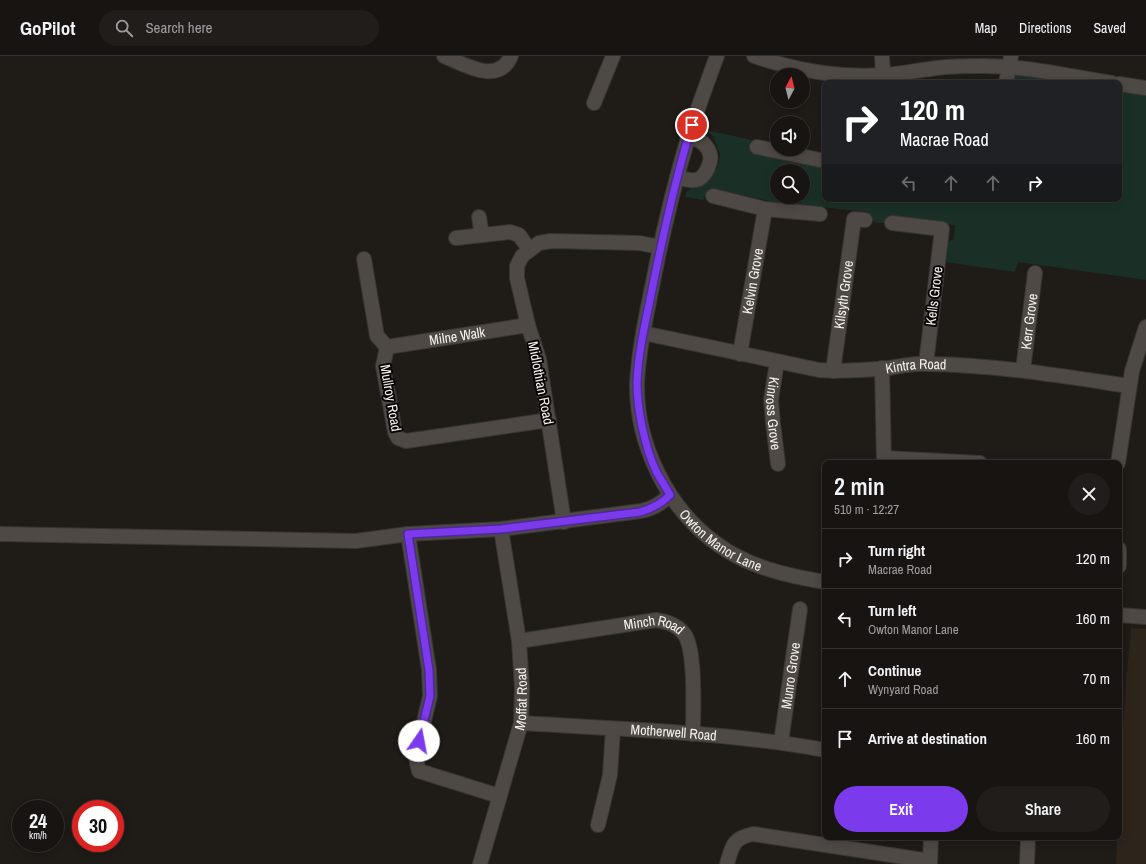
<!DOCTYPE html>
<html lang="en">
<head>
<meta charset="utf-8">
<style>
	:root { --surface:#171411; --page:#201d1a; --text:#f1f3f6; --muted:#9e9e9f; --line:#363331; --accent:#7c3aed }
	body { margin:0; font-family:"Archivo Narrow",sans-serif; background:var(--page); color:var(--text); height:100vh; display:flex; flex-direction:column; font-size:15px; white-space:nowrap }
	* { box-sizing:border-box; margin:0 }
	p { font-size:13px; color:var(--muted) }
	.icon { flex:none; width:22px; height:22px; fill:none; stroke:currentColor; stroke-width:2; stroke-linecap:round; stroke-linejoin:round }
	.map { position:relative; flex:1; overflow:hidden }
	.side { position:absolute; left:822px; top:404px; width:300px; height:380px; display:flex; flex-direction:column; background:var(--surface); border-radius:8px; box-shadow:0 2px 10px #0003,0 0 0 1px var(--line) }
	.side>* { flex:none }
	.top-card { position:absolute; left:822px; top:24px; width:300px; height:122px; border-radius:8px; box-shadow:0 2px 10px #0003,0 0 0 1px var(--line); background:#202124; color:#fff; overflow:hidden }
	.needle { width:26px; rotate:7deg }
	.controls { position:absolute; left:770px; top:12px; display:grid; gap:8px }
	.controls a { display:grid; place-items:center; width:40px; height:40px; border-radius:50%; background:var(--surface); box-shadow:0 2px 10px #0003,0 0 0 1px var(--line); font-size:20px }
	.speed { position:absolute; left:12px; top:744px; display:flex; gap:8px; font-size:20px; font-weight:700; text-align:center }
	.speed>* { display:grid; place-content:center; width:52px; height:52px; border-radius:50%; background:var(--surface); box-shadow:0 2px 10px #0003,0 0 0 1px var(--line); line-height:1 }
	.speed small { font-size:10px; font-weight:400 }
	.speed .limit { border:6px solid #d22; background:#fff; color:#111 }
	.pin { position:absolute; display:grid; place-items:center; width:34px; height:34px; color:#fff; margin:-17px; border:2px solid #fff; border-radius:50%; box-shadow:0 1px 4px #0007 }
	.me { position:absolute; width:44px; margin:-22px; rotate:12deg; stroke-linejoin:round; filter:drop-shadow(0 0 3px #0008) }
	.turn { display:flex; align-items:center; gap:14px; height:84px; padding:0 12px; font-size:18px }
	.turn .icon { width:52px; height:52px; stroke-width:2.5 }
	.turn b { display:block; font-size:28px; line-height:34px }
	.lanes { display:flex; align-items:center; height:38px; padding:0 12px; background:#0003; justify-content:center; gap:20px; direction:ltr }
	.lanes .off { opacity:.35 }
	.round { display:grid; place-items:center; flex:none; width:42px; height:42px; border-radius:21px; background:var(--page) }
	.overview { display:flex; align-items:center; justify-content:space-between; height:68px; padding:0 12px }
	h1 { font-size:24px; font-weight:600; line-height:30px }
	.cta { display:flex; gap:8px; margin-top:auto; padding:8px 12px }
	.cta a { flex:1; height:46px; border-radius:24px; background:var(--accent); color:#fff; font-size:16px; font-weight:600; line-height:46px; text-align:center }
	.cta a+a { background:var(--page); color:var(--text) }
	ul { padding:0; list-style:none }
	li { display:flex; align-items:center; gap:12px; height:60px; padding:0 12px; border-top:1px solid var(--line) }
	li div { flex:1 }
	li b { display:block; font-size:15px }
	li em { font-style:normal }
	header { display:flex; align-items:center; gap:24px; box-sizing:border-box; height:56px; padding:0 20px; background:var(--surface); border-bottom:1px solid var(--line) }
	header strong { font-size:19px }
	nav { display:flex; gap:22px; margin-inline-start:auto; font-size:14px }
	.search { width:280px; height:36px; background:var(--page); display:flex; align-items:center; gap:10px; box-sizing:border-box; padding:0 14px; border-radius:22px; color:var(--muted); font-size:15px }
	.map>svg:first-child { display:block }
</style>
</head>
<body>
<header>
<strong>GoPilot</strong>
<div class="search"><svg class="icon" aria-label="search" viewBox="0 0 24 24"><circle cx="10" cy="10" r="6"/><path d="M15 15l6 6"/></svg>Search here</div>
<nav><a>Map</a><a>Directions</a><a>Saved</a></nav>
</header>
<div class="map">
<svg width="1146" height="808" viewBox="0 0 1146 808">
	<rect width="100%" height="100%" fill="#1f1b17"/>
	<path fill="#2d241c" d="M 1131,572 L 1146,573 L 1146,808 L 1116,808 L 1117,781 L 1119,781 L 1119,739 L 1125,640 Z"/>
	<path fill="#1a3026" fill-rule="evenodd" d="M 1013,17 L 1073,27 L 1012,27 Z
		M 1119,35 L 1146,39 L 1146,224 L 1018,206 L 1015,216 L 945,206 L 947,186 L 954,183 L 955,169 L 889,160 L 887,167 L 877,167 L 870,164 L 868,156 L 774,146 L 709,132 L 703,144 L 685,141 L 686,136 L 710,122 L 718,111 L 720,98 L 713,80 L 706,74 L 756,85 L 825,107 L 825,143 L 1119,143 ZM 777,115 L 803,115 L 803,141 L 777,141 Z"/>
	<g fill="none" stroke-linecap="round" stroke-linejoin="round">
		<g stroke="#383533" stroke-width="16">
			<g id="minor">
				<path d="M 444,0 C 464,8 498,30 511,0"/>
				<path id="s1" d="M 717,0 C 707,27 697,54 688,82 C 675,126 664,171 655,216 C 648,252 639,290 637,327 C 636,388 667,452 717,488 C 748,511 788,520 825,526"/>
				<path d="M 754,0 C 794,14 840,22 883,19 C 901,18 919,14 937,12 C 952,10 968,10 983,10 C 1026,10 1070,20 1112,27"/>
				<path d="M 882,0 L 883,19"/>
				<path d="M 1006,27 L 1011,0"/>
				<path d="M 1119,28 L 1146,32"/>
				<path d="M 594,47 L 613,0"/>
				<path d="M 757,91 L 825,105"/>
				<path d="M 677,121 C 684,123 692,126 699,123 C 706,119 712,106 710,98 C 709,94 706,90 703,87 C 699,84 693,82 689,80"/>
				<path d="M 713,140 L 765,153 L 820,158"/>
				<path d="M 479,161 L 482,179"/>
				<path d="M 892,167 L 942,173 L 926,308"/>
				<path d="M 456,182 L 510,176 L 519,179 L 529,193"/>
				<path d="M 364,203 L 377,280 L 387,291 L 383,310 L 395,376 L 398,382 L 406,385 L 549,364"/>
				<path id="s2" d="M 643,277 L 819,314 C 842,316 866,314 889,312 C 902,310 915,307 928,308 C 996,309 1062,320 1129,330"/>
				<path id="s3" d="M 387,291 L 528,269"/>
				<path id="s4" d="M 740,298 L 765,153"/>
				<path id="s5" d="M 777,306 L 771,344 L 773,367 L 778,408"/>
				<path d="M 882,312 L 884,407"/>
				<path id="s6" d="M 1023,314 L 1035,217"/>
				<path id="s7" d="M 833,315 L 854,163 L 865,164"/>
				<path d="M 884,402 L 980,407"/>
				<path d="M 1118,407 L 1132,315 L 1146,271"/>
				<path d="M 564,466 L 539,303 L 528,269 L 517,222 L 517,210 L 522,200 L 539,187 L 551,185 L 639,187 L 660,191"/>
				<path d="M 0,478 L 356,485 L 408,478 L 501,473 L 641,455 C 652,453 662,447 670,439"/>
				<path d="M 408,478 L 429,614 L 430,640 L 416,699 L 417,707 L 419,715 L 499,740"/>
				<path d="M 1119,493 L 1119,510"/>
				<path d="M 1119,559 L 1146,561"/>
				<path id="s8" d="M 519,585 L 656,564 C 668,566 678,569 685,579 C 696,597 693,656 693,678"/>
				<path id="s9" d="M 521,667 C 622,673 725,676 825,694"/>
				<path id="s10" d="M 781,686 L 800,553"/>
				<path d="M 598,769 L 610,719 L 613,673"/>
				<path id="s11" d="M 480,808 L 521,667 L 522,632 L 519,585 L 501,473"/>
				<path d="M 727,808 C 732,790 733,782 753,778 L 930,805"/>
				<path d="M 930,808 L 931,781"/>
				<path d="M 1027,808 L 1028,781"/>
			</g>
		</g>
		<use href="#minor" stroke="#4f4945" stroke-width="14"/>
	</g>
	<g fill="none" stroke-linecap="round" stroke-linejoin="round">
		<g stroke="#51269a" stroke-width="10">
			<path id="route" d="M 419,685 L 430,640 L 429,614 L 408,478 L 501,473 L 640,456 C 651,453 662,447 670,439 C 666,431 660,423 656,415 C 645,392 637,353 637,327 C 638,296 646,264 652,234 C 663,179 675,123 692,69"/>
		</g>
		<use href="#route" stroke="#7c3aed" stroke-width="7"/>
	</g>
	<g text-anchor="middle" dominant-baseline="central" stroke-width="4" stroke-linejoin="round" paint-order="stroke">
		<g font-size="14" fill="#f3f0ed" stroke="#080605">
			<text stroke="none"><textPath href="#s4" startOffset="74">Kelvin Grove</textPath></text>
			<text stroke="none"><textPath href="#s7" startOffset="77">Kilsyth Grove</textPath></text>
			<text transform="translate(934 240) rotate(-83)">Kells Grove</text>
			<text stroke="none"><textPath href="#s6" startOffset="49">Kerr Grove</textPath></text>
			<text stroke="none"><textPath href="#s3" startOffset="71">Milne Walk</textPath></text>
			<text stroke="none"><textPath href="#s2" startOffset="277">Kintra Road</textPath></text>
			<text transform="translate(541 327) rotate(79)">Midlothian Road</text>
			<text transform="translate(391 342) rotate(80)">Mullroy Road</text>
			<text stroke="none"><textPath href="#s5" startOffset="52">Kinross Grove</textPath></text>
			<text stroke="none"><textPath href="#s1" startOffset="525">Owton Manor Lane</textPath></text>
			<text stroke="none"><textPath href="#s8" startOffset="137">Minch Road</textPath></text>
			<text stroke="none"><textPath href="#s10" startOffset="67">Munro Grove</textPath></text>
			<text stroke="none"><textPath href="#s11" startOffset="171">Moffat Road</textPath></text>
			<text stroke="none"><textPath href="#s9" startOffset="153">Motherwell Road</textPath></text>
		</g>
	</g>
</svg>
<div class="controls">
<a><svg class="needle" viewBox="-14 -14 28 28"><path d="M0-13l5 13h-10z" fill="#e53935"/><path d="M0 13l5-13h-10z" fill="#9e9e9f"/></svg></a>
<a><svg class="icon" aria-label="sound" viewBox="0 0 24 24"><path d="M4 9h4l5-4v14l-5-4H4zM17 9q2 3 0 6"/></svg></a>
<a><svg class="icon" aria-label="search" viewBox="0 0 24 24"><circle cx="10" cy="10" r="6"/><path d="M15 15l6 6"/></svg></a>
</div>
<div class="speed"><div>24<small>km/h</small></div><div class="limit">30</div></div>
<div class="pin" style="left:692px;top:69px;background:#d93025"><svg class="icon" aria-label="arrive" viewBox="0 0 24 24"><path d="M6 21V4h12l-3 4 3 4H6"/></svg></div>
<svg class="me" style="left:419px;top:685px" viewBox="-20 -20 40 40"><circle r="19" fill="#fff"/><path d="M0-13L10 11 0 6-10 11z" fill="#7c3aed"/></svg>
<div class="top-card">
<div class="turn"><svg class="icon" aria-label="right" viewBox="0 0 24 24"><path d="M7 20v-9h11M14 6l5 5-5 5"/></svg><div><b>120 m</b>Macrae Road</div></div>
<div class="lanes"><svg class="icon off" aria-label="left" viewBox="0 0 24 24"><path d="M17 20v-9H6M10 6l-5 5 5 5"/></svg><svg class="icon off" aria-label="ahead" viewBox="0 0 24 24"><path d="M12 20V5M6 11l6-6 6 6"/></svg><svg class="icon off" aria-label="ahead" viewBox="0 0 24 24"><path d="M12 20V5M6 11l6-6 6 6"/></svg><svg class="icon" aria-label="right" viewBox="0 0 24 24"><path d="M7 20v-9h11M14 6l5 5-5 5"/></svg></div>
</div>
<section class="side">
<div class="overview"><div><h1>2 min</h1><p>510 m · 12:27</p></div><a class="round"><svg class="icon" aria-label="close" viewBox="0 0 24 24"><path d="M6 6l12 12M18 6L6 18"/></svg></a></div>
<ul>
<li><svg class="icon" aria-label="right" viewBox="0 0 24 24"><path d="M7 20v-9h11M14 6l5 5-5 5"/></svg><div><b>Turn right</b><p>Macrae Road</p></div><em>120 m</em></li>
<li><svg class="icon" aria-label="left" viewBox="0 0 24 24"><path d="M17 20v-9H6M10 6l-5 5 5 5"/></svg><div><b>Turn left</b><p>Owton Manor Lane</p></div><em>160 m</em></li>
<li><svg class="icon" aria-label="ahead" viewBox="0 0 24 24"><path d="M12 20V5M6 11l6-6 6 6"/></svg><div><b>Continue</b><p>Wynyard Road</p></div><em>70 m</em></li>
<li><svg class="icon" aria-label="arrive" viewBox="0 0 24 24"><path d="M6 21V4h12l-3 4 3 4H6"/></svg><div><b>Arrive at destination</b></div><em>160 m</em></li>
</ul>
<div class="cta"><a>Exit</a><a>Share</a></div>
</section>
</div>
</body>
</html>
